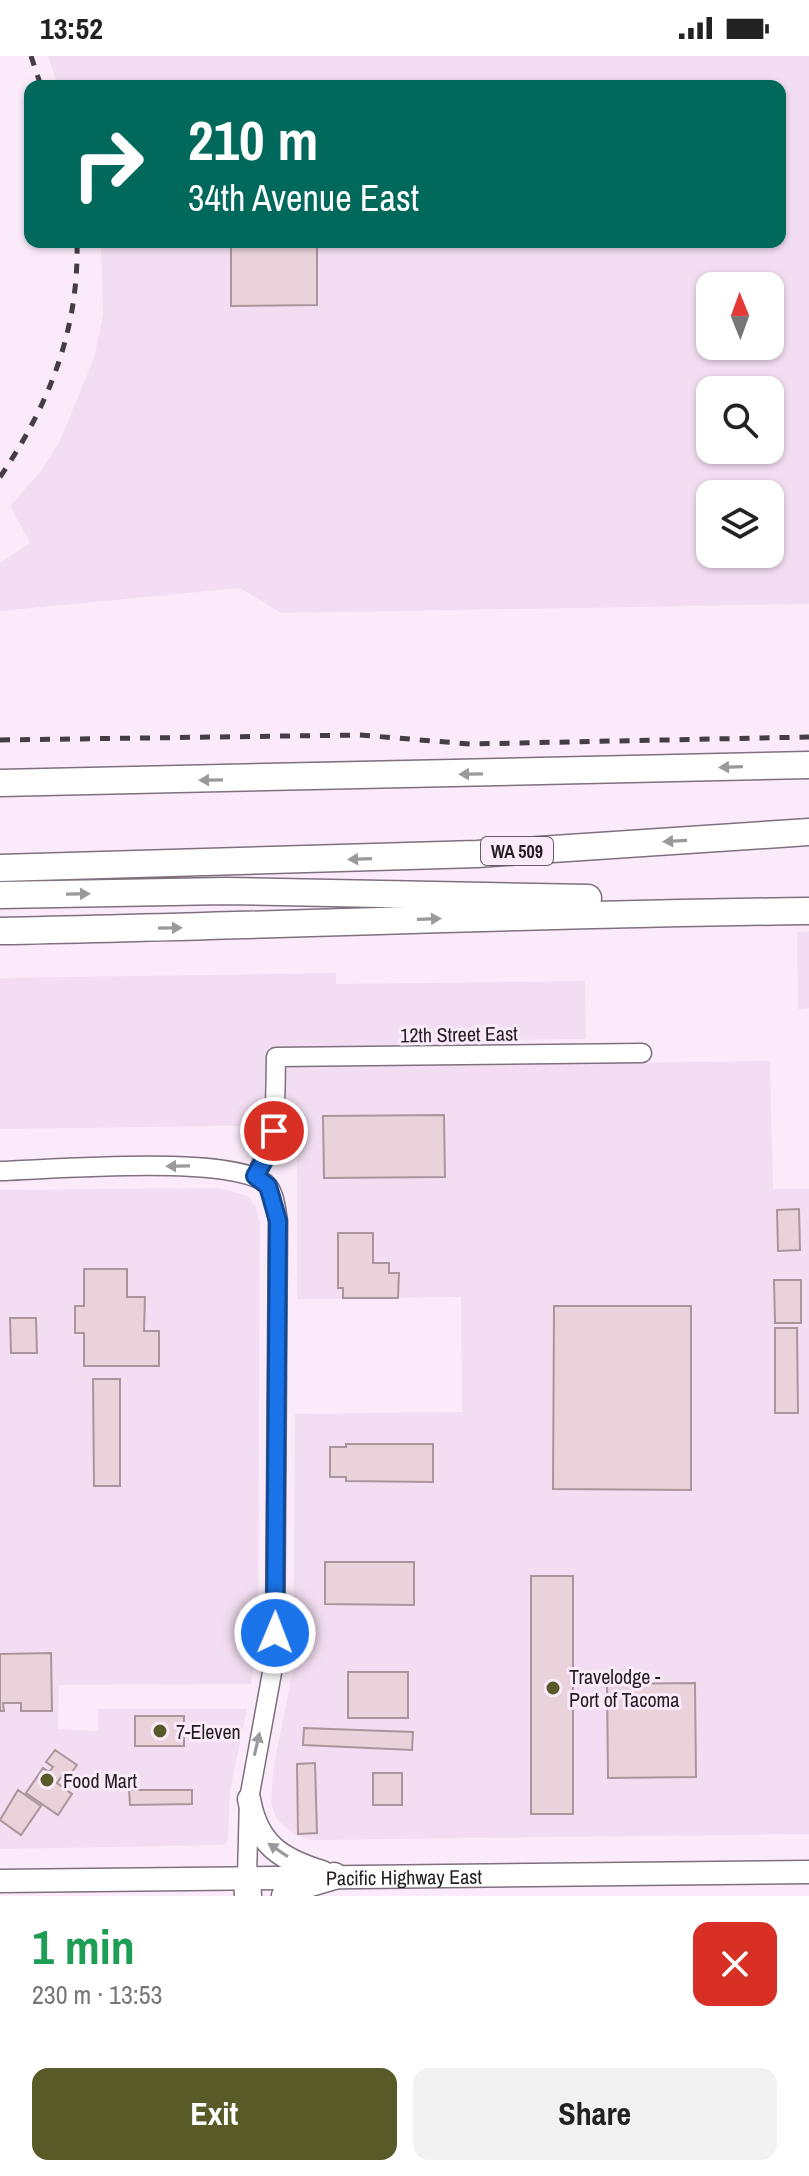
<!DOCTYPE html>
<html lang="en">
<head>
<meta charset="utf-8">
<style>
	:root { --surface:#fff; --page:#f2f2f2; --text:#222; --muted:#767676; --accent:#585a27 }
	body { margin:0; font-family:"Archivo Narrow",sans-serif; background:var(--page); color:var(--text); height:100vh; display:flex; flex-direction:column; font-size:30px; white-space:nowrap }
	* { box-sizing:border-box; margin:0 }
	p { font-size:26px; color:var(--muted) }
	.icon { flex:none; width:44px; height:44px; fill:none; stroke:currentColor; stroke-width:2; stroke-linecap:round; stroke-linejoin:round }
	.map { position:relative; height:1840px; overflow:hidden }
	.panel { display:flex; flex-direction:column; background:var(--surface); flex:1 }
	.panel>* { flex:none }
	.top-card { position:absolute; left:24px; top:24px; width:762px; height:168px; border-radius:16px; box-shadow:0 2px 6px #0004; background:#00695c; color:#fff; overflow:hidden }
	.needle { width:52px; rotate:359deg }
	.fabs { position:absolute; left:696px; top:216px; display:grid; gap:16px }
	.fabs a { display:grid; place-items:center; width:88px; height:88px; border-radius:16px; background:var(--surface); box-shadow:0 2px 6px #0004; font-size:40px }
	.pin { position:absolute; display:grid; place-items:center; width:68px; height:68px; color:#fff; margin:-34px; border:4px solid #fff; border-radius:50%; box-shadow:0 2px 8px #0007 }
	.me { position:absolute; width:88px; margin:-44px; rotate:1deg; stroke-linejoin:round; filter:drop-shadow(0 0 6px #0008) }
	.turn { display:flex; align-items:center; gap:28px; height:168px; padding:0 32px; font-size:36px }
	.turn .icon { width:104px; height:104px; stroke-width:2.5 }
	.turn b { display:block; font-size:56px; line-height:68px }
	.round { display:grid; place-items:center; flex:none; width:84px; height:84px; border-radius:16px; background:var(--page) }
	.overview { display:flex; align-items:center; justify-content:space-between; height:136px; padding:0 32px }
	h1 { font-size:48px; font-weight:700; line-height:60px; color:#1e9e55 }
	.button { display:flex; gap:16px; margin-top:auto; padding:16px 32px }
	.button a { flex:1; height:92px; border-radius:16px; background:var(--accent); color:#fff; font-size:32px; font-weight:700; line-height:92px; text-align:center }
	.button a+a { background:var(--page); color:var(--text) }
	.status { display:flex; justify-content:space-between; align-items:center; height:56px; padding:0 40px; background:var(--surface); direction:ltr }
	.status svg { height:22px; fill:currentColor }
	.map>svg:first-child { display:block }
</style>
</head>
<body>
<div class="status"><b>13:52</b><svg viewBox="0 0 49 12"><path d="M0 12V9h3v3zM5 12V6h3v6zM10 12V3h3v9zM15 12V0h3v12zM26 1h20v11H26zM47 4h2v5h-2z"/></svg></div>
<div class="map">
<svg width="809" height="1840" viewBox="0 0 809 1840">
	<rect width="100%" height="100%" fill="#fbebfa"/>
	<path fill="#f3ddf2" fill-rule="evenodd" d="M 48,0 L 809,0 L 809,548 L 281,557 L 240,532 L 0,555 L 0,507 L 30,487 L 10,450 L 40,416 L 59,387 L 94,302 L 103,259 L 101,186 L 780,186 L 780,30 L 58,30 ZM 710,230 L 770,230 L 770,290 L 710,290 ZM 710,334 L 770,334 L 770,394 L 710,394 ZM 710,438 L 770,438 L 770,498 L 710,498 Z
		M 809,875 L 809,952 L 798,953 L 797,876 Z
		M 336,917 L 336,928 L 585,925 L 586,983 L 478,984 L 478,1009 L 770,1005 L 773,1133 L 809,1133 L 809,1778 L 312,1784 L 294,1779 L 276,1762 L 271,1746 L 274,1708 L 293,1614 L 295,1358 L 462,1356 L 461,1241 L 297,1243 L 297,1069 L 0,1073 L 0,922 Z
		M 220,1132 L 248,1140 L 256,1151 L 260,1167 L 258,1581 L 251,1628 L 59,1629 L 58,1673 L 98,1675 L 98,1653 L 247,1653 L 230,1734 L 228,1784 L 224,1789 L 0,1793 L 0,1134 Z"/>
	<path fill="#e9d2da" stroke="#aa959c" stroke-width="2" d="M 231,186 L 317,186 L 317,249 L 231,250 Z
		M 444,1059 L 445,1121 L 324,1122 L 323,1060 Z
		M 799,1153 L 800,1194 L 778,1195 L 777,1154 Z
		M 338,1177 L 373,1177 L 373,1207 L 389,1207 L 389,1217 L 399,1217 L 398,1242 L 343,1242 L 343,1232 L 338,1232 Z
		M 84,1213 L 127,1213 L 127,1241 L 145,1241 L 144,1275 L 159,1275 L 159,1310 L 84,1310 L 84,1277 L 75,1277 L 75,1250 L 84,1250 Z
		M 774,1224 L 801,1224 L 801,1267 L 775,1267 Z
		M 554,1250 L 691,1250 L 691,1434 L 553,1433 Z
		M 10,1262 L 36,1262 L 37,1297 L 11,1297 Z
		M 775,1272 L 797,1272 L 798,1357 L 775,1357 Z
		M 93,1323 L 120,1323 L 120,1430 L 94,1430 Z
		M 346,1388 L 433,1388 L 433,1426 L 346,1425 L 346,1421 L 330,1421 L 330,1391 L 346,1391 Z
		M 325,1506 L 414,1506 L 414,1549 L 325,1548 Z
		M 531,1520 L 573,1520 L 573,1758 L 531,1758 Z
		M 51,1597 L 52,1655 L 21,1655 L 21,1647 L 3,1647 L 4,1655 L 0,1655 L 0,1598 Z
		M 348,1616 L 408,1616 L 408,1662 L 348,1662 Z
		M 695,1627 L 696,1721 L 608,1722 L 607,1628 Z
		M 135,1660 L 184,1660 L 184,1690 L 135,1690 Z
		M 304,1672 L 413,1676 L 412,1694 L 303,1689 Z
		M 55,1694 L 77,1709 L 69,1720 L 64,1717 L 57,1727 L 72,1738 L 58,1759 L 26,1737 L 43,1712 L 49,1716 L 53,1711 L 46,1706 Z
		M 315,1707 L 317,1777 L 298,1778 L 297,1708 Z
		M 373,1717 L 402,1717 L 402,1749 L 373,1749 Z
		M 18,1734 L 41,1750 L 21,1779 L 0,1764 Z
		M 129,1734 L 192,1734 L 192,1748 L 130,1749 Z"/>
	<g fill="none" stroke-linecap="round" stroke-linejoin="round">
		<g stroke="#7e707d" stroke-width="21">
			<path id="minor" d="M 0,1115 C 47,1114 242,1097 268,1130 C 275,1139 276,1154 278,1165 L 275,1600 L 249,1743 L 247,1821
				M 255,1120 C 278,1082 275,1045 276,1001 L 642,997"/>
		</g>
		<g stroke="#7e707d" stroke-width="25">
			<g id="major">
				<path d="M 249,1743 C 257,1788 280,1803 322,1816"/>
				<path id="s1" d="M 0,1825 L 809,1816"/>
			</g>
		</g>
		<g stroke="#7e707d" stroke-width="29">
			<path id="highway" d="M 0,727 L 809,709
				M 0,812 L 477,798 L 809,776
				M 0,839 L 226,835 L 588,842
				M 0,875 C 270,870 539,858 809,855
				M 247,1821 L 248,1840
				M 285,1840 L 307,1828 L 334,1820"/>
		</g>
		<use href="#minor" stroke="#fff" stroke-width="18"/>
		<use href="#major" stroke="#fff" stroke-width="22"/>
		<use href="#highway" stroke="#fff" stroke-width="26"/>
		<path stroke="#453d44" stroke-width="5" stroke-dasharray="10 10" stroke-linecap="butt" d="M 31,0 L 41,30
			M 0,421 C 49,349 79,274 77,186
			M 0,684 L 360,679 L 470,688 L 809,681"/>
	</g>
	<defs><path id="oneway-solid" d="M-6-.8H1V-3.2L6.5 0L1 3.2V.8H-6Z" transform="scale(2)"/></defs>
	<g fill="#9c999c">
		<use href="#oneway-solid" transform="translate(731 711) rotate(178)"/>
		<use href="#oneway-solid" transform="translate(471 718) rotate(179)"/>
		<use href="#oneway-solid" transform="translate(211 724) rotate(179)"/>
		<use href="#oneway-solid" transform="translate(675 785) rotate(177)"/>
		<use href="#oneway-solid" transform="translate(360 803) rotate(178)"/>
		<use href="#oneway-solid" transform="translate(78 838) rotate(-1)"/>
		<use href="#oneway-solid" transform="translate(429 863) rotate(-2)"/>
		<use href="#oneway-solid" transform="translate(170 872) rotate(-1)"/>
		<use href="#oneway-solid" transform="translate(178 1110) rotate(179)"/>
		<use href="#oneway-solid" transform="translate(257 1688) rotate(-77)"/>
		<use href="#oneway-solid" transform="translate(278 1794) rotate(-146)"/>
	</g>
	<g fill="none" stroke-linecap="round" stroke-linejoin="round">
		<g stroke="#114b97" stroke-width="20">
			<path id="route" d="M 274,1075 L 269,1096 L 255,1120 L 268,1130 L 278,1165 L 275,1577"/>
		</g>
		<use href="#route" stroke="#1a73e8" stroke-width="14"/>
	</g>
	<g fill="#585a27" stroke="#fbebfa" stroke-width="3">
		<circle cx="553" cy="1632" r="8"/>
		<circle cx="160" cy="1675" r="8"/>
		<circle cx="47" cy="1724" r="8"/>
	</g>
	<g text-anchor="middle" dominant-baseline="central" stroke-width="6" stroke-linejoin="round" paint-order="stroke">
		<rect fill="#fbebfa" stroke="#645b63" stroke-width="2" x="481" y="781" width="72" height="28" rx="6"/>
		<g font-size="18" font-weight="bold" fill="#231d22">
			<text x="517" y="795">WA 509</text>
		</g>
		<g font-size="20" fill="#231d22" stroke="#fbebfa">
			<text transform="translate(459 978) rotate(-1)">12th Street East</text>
			<text stroke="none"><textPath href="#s1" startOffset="404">Pacific Highway East</textPath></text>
		</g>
		<g font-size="20" fill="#231d22" stroke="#fbebfa" text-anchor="start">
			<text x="569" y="1620">Travelodge -<tspan x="569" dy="23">Port of Tacoma</tspan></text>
			<text x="176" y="1675">7-Eleven</text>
			<text x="63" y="1724">Food Mart</text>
		</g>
	</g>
</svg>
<div class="fabs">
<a><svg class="needle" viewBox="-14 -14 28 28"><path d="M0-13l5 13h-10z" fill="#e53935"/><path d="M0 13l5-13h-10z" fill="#767676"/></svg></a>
<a><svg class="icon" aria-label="search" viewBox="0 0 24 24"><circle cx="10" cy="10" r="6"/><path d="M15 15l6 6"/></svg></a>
<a><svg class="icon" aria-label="layers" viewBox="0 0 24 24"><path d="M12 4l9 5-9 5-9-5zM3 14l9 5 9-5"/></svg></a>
</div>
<div class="pin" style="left:274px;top:1075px;background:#d93025"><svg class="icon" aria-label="arrive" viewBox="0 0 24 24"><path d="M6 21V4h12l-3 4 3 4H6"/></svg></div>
<svg class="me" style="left:275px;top:1577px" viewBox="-20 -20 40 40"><circle r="17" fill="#1a73e8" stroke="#fff" stroke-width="3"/><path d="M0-11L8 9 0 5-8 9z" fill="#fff"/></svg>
<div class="top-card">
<div class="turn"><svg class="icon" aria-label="right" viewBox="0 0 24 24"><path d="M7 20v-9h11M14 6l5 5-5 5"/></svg><div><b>210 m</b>34th Avenue East</div></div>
</div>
</div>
<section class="panel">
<div class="overview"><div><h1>1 min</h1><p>230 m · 13:53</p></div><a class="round" style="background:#d93025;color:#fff"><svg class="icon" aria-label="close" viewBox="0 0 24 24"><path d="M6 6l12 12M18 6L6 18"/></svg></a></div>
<div class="button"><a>Exit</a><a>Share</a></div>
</section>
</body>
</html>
